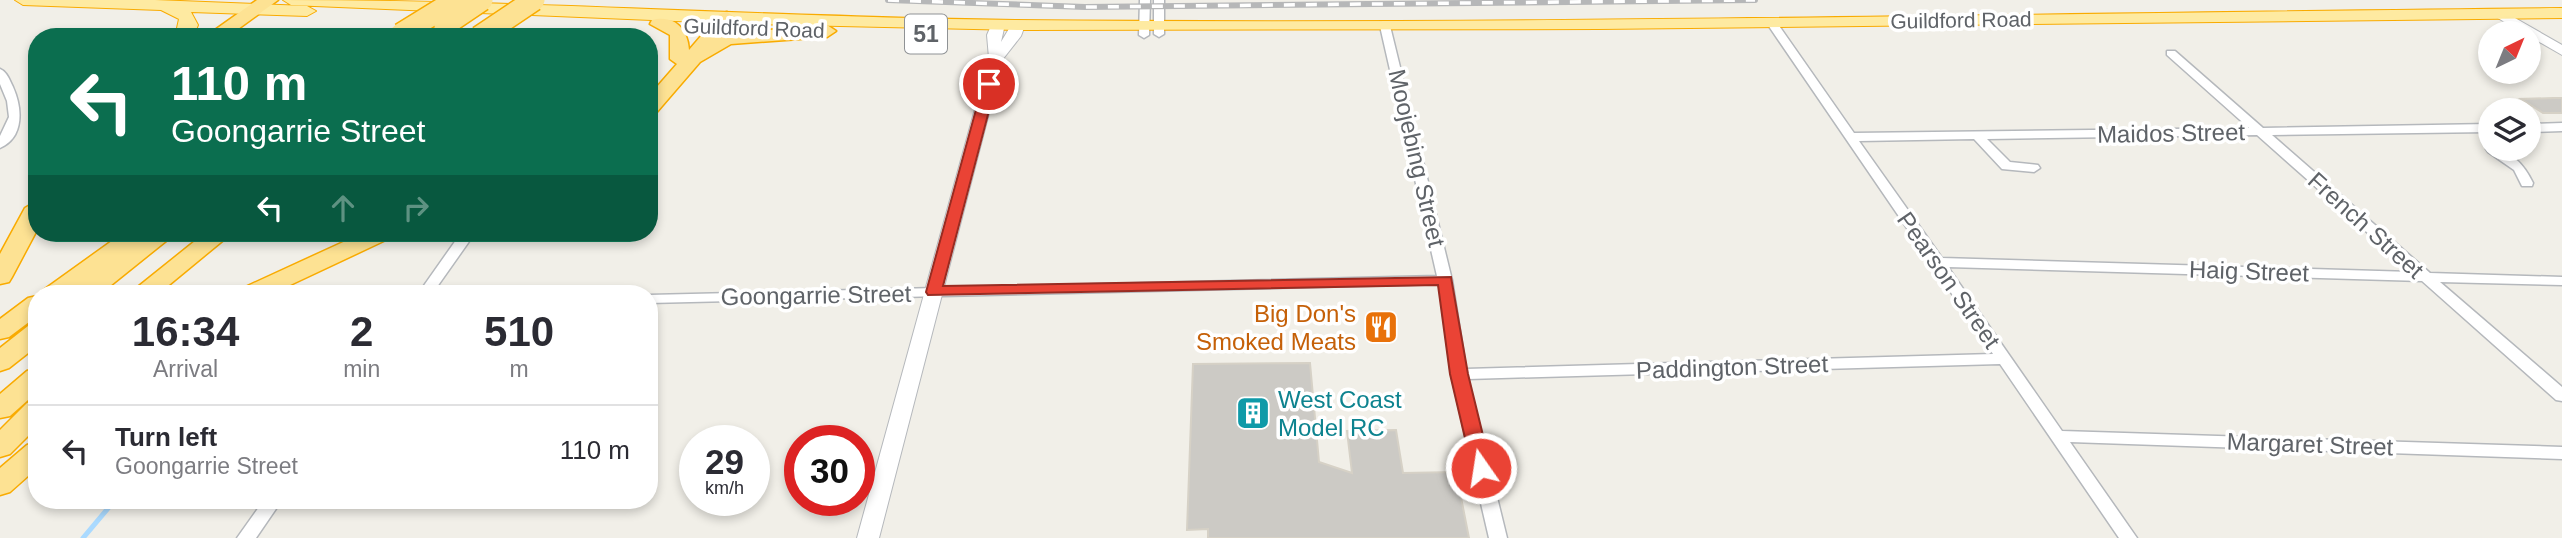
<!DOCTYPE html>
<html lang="en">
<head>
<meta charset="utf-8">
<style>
	:root { --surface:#fff; --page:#f7f7f7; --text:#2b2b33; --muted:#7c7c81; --line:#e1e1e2 }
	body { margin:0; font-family:Helvetica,sans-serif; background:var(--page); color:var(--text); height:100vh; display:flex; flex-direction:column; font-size:26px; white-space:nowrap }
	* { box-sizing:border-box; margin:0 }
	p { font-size:23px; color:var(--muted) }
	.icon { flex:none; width:38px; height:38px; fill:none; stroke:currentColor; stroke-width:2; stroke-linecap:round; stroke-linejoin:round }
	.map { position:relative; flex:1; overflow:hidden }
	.panel { position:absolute; left:28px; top:285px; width:630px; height:224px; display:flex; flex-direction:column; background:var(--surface); border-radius:28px; box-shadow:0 4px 10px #0003 }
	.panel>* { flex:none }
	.top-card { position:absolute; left:28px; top:28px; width:630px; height:214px; border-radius:28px; box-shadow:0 4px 10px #0003; background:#0b6e4f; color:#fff; overflow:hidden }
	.needle { width:46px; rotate:43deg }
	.controls { position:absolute; left:2478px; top:21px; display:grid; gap:14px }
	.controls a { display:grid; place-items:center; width:63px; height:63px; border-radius:50%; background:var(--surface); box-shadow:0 4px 10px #0003; font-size:35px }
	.speed { position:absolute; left:679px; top:425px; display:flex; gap:14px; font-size:35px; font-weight:700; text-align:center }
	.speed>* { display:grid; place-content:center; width:91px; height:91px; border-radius:50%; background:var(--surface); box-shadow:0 4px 10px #0003; line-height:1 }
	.speed small { font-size:18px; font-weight:400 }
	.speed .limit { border:10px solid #d22; background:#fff; color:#111 }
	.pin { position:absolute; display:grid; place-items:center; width:60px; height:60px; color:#fff; margin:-30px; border:4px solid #fff; border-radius:50%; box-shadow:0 2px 7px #0007 }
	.me { position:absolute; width:77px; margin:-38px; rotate:347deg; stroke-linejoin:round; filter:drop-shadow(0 0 5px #0008) }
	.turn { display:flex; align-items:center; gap:24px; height:147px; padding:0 28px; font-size:32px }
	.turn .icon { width:91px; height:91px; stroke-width:2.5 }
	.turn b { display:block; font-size:49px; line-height:60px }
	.lanes { display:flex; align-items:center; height:66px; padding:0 28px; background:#0003; justify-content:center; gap:35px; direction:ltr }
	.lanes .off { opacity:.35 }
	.eta { display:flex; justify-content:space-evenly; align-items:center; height:119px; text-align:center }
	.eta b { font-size:42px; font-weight:700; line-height:49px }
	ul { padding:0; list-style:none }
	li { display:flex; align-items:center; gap:21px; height:91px; padding:0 28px; border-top:2px solid var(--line) }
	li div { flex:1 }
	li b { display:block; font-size:26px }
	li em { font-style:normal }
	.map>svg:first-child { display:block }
</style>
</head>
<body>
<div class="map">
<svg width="2562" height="538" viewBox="0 0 2562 538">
	<rect width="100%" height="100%" fill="#f1efe8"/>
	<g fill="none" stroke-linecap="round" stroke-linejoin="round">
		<path stroke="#aadaff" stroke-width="5" d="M 83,538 L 115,500"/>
	</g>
	<path fill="#cccac5" stroke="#d6d1c6" stroke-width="2" d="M 2553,98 L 2562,98 L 2562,113 L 2543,113 L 2521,99 Z
		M 1310,363 L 1319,462 L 1352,473 L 1347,431 L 1396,430 L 1403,473 L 1456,472 L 1469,538 L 1208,538 L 1208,529 L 1187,530 L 1193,364 Z"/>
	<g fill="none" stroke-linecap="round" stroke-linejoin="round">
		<g stroke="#b5b8bc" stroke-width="3">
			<path id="minor" d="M 1140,0 L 1150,0 L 1149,35 L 1144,38 L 1139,35 Z
				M 1154,0 L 1164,0 L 1164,34 L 1159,37 L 1154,34 Z
				M 1771,19 L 1775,20 L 1854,133 L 2249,128 L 2167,55 L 2167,51 L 2175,51 L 2263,128 L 2490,124 L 2490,132 L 2272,135 L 2430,273 L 2562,277 L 2562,285 L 2440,282 L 2562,387 L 2562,401 L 2556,400 L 2422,281 L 1948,267 L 2062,431 L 2562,447 L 2562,459 L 2070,442 L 2137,538 L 2119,538 L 2000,364 L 1468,379 L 1507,538 L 1489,538 L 1451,374 L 1439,284 L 649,303 L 649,295 L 1437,276 L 1380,26 L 1385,23 L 1390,26 L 1452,280 L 1466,369 L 1993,354 L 1766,22 ZM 2257,135 L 2412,272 L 1942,258 L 1859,141 L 1974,139 L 2002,169 L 2034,172 L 2040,168 L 2038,165 L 2010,162 L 1987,139 Z
				M 0,69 C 7,72 9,79 13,87 C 22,107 25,137 0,148 L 0,136 L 9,117 L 7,101 L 0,84 Z
				M 2562,123 L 2562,131 L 2529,132 L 2529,124 Z
				M 2488,146 L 2490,146 L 2490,149 C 2511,149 2525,166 2533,183 L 2532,186 L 2522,186 L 2514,170 L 2488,152 L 2486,149 Z
				M 461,233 L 475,233 L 432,294 L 418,294 Z
				M 264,500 L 282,500 L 256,538 L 237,538 Z"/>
		</g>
		<g stroke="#b5b8bc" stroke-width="2">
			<path id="tertiary" d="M 2501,10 L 2562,45 L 2562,55 L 2496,17 L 2496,11 Z
				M 998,20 L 1005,24 L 1001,42 L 1013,22 L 1023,22 L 1025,25 L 1021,36 L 1003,59 L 879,538 L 857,538 L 989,58 L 987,35 L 993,21 Z"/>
		</g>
		<g stroke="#f9ab00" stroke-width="2">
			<path id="trunk" d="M 15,0 L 155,0 L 307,6 L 316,11 L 307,16 L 191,12 L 198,25 L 193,37 L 175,37 L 179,19 L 161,10 L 23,5 Z
				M 283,0 C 527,0 771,17 1015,20 C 1531,25 2047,13 2562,8 L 2562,18 L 1599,29 L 1021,30 L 747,24 L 291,5 Z"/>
		</g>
		<g stroke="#f9ab00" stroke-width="3">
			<path id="motorway" d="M 257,0 L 278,0 L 227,37 L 205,37 Z
				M 727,12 L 736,18 L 723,34 L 827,25 L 836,31 L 827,37 L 731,44 L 700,62 L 656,113 L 649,115 L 649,96 L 677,64 L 670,59 L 670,35 L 650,24 L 652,20 C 675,14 688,30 689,50 L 720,14 Z
				M 434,27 L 441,29 L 443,33 L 441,37 L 420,37 Z
				M 37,201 L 37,230 L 12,277 L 9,282 L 0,284 L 0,254 L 25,208 Z
				M 123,233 L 176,233 L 100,294 L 71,294 L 75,289 L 68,294 L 38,294 Z
				M 205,233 L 232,233 L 158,294 L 129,294 Z
				M 363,233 L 394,233 L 390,238 L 271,294 L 237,294 L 241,289 Z
				M 37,296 L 37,316 L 9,337 L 0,339 L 0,319 L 28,298 Z
				M 37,324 L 37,346 L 9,368 L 0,371 L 0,348 L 28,326 Z
				M 37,368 L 37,392 L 10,416 L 0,418 L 0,394 L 27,371 Z
				M 37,401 L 37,427 L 10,454 L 0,457 L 0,430 L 27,403 Z
				M 37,442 L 37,468 L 10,492 L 0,495 L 0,468 L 27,445 Z"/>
		</g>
		<use href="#minor" fill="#fff" fill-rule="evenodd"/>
		<use href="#tertiary" fill="#fff" fill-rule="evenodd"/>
		<use href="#trunk" fill="#feeaa1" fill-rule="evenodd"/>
		<use href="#motorway" fill="#fde293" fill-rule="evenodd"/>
		<g stroke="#b6b7b8" stroke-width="6">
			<path id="rail" d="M 888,0 L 1085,7 L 1755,0"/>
		</g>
		<use href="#rail" stroke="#fff" stroke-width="3.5" stroke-dasharray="11" stroke-linecap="butt"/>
		<g stroke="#f9ab00" stroke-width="24" stroke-linecap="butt">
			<path id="motorway-bridge" d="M 445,25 L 482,0
				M 401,34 L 456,0
				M 479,37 L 534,0"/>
		</g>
		<use href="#motorway-bridge" stroke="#fde293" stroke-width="21"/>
	</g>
	<path fill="#ea4335" stroke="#982c22" stroke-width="2" d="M 989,80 L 996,84 L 943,286 L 1451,277 L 1468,374 L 1491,468 L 1488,472 L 1475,472 L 1472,468 L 1450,374 L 1438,285 L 928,295 L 926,292 L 983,84 Z"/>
	<defs>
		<g id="restaurant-square" transform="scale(1.75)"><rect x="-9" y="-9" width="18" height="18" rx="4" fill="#e8710a" stroke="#fff"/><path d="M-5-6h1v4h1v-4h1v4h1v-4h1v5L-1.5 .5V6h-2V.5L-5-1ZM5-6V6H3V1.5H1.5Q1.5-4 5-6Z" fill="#fff"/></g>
		<g id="building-square" transform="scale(1.75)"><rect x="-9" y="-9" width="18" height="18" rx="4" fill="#0f9aa8" stroke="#fff"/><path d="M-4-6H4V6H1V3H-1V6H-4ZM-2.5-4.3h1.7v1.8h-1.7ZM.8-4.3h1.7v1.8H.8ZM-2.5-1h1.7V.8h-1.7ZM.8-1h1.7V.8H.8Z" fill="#fff"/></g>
	</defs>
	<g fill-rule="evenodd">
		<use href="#restaurant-square" x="1381" y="327"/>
		<use href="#building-square" x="1253" y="413"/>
	</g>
	<g text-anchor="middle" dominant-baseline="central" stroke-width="7" stroke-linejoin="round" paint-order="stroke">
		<g font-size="21" fill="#5f6368" stroke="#fff">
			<text transform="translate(1961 20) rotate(-1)">Guildford Road</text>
			<text transform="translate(754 28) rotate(2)">Guildford Road</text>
		</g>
		<rect fill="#fff" stroke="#8f9295" stroke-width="2" x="905" y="14.5" width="42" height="39" rx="5"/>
		<g font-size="23" font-weight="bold" fill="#5f6368">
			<text x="926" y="34">51</text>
		</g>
		<g font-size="24" fill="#5f6368" stroke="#fff">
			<text transform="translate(2171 133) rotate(-1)">Maidos Street</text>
			<text transform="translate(1417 158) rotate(77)">Moojebing Street</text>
			<text transform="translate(2366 225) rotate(42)">French Street</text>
			<text transform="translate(2249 271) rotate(2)">Haig Street</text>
			<text transform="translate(1949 280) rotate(55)">Pearson Street</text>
			<text transform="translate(816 295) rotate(-1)">Goongarrie Street</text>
			<text transform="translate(1732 367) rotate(-2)">Paddington Street</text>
			<text transform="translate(2310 444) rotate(2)">Margaret Street</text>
		</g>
		<g font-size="24" fill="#c56008" stroke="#fff" text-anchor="end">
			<text x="1356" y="313">Big Don's<tspan x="1356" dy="28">Smoked Meats</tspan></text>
		</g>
		<g font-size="24" fill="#0d838f" stroke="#fff" text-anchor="start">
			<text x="1278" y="399">West Coast<tspan x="1278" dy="28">Model RC</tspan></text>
		</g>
	</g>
</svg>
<div class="controls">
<a><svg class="needle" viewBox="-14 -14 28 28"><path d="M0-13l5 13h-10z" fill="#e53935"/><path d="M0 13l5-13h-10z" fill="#7c7c81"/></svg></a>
<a><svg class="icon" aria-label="layers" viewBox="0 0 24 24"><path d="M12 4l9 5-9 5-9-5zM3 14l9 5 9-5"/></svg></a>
</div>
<div class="speed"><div>29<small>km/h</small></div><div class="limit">30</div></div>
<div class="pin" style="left:989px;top:84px;background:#d93025"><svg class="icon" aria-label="arrive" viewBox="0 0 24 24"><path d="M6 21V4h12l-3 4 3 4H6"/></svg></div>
<svg class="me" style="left:1481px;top:468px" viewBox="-20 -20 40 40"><circle r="17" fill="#ea4335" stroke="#fff" stroke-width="3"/><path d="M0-11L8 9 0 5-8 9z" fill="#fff"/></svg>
<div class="top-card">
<div class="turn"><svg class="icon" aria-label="left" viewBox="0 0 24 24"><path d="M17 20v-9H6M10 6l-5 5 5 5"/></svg><div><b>110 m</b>Goongarrie Street</div></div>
<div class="lanes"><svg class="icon" aria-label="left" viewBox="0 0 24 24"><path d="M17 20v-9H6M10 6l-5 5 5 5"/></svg><svg class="icon off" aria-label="ahead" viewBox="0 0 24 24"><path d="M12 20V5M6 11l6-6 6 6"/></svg><svg class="icon off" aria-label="right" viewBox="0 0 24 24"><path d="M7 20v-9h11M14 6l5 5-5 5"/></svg></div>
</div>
<section class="panel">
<div class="eta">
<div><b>16:34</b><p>Arrival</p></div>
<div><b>2</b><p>min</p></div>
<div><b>510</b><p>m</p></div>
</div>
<ul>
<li><svg class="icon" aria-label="left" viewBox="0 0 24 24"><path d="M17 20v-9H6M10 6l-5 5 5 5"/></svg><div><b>Turn left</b><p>Goongarrie Street</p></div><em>110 m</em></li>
</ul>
</section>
</div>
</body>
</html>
